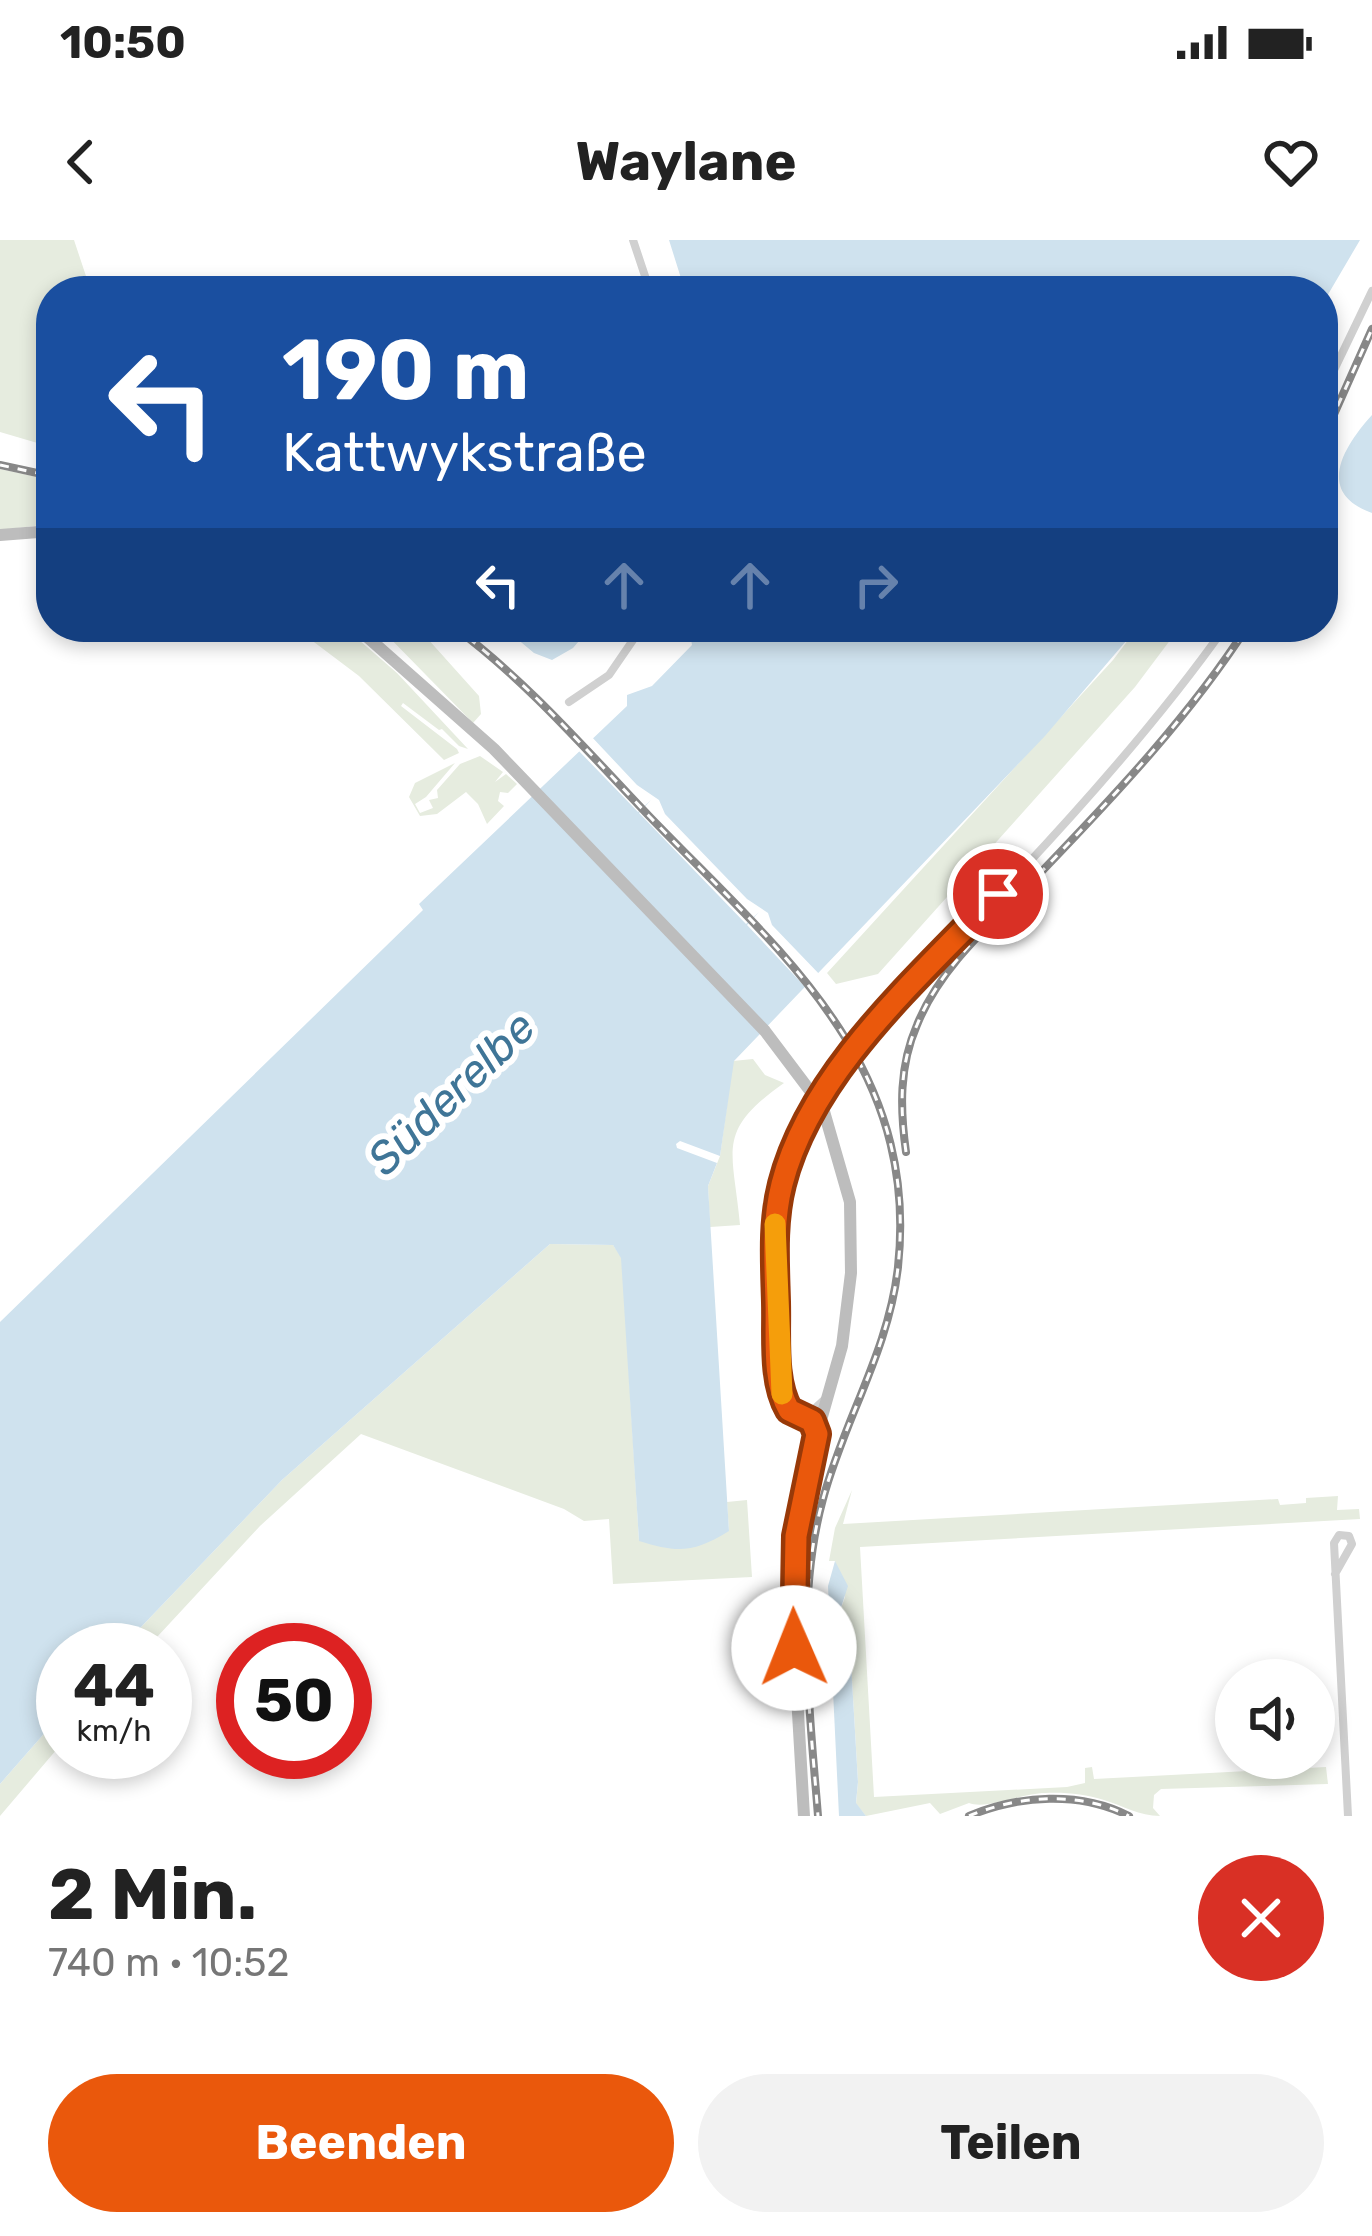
<!DOCTYPE html>
<html lang="de">
<head>
<meta charset="utf-8">
<style>
	:root { --surface:#fff; --page:#f2f2f2; --text:#222; --muted:#767676; --accent:#ea580c }
	body { margin:0; font-family:Rubik,sans-serif; background:var(--page); color:var(--text); height:100vh; display:flex; flex-direction:column; font-size:45px; white-space:nowrap }
	* { box-sizing:border-box; margin:0 }
	p { font-size:39px; color:var(--muted) }
	.icon { flex:none; width:66px; height:66px; fill:none; stroke:currentColor; stroke-width:2; stroke-linecap:round; stroke-linejoin:round }
	.map { position:relative; height:1576px; overflow:hidden }
	.sheet { display:flex; flex-direction:column; background:var(--surface); flex:1 }
	.sheet>* { flex:none }
	.top-card { position:absolute; left:36px; top:36px; width:1302px; height:366px; border-radius:48px; box-shadow:0 6px 18px #0003; background:#1a4fa0; color:#fff; overflow:hidden }
	.tools { position:absolute; left:1215px; top:1419px; display:grid; gap:24px }
	.tools a { display:grid; place-items:center; width:120px; height:120px; border-radius:50%; background:var(--surface); box-shadow:0 6px 18px #0003; font-size:60px }
	.speed { position:absolute; left:36px; top:1383px; display:flex; gap:24px; font-size:60px; font-weight:700; text-align:center }
	.speed>* { display:grid; place-content:center; width:156px; height:156px; border-radius:50%; background:var(--surface); box-shadow:0 6px 18px #0003; line-height:1 }
	.speed small { font-size:30px; font-weight:400 }
	.speed .limit { border:18px solid #d22; background:#fff; color:#111 }
	.pin { position:absolute; display:grid; place-items:center; width:102px; height:102px; color:#fff; margin:-51px; border:6px solid #fff; border-radius:50%; box-shadow:0 3px 12px #0007 }
	.me { position:absolute; width:132px; margin:-66px; rotate:359deg; stroke-linejoin:round; filter:drop-shadow(0 0 9px #0008) }
	.turn { display:flex; align-items:center; gap:42px; height:252px; padding:0 48px; font-size:54px }
	.turn .icon { width:156px; height:156px; stroke-width:2.5 }
	.turn b { display:block; font-size:84px; line-height:102px }
	.lanes { display:flex; align-items:center; height:114px; padding:0 48px; background:#0003; justify-content:center; gap:60px; direction:ltr }
	.lanes .off { opacity:.35 }
	.round { display:grid; place-items:center; flex:none; width:126px; height:126px; border-radius:63px; background:var(--page) }
	.headline { display:flex; align-items:center; justify-content:space-between; height:204px; padding:0 48px }
	h1 { font-size:72px; font-weight:700; line-height:90px }
	.primary-button { display:flex; gap:24px; margin-top:auto; padding:24px 48px }
	.primary-button a { flex:1; height:138px; border-radius:72px; background:var(--accent); color:#fff; font-size:48px; font-weight:700; line-height:138px; text-align:center }
	.primary-button a+a { background:var(--page); color:var(--text) }
	.status { display:flex; justify-content:space-between; align-items:center; height:84px; padding:0 60px; background:var(--surface); direction:ltr }
	.status svg { height:33px; fill:currentColor }
	header { display:flex; justify-content:space-between; align-items:center; height:156px; padding:0 48px; background:var(--surface); font-size:54px; font-weight:700 }
	.map>svg:first-child { display:block }
</style>
</head>
<body>
<div class="status"><b>10:50</b><svg viewBox="0 0 49 12"><path d="M0 12V9h3v3zM5 12V6h3v6zM10 12V3h3v9zM15 12V0h3v12zM26 1h20v11H26zM47 4h2v5h-2z"/></svg></div>
<header><svg class="icon" aria-label="back" viewBox="0 0 24 24"><path d="M15 5l-7 7 7 7"/></svg>Waylane<svg class="icon" aria-label="heart" viewBox="0 0 24 24"><path d="M12 20l-8-8c-3-5 5-10 8-4 3-6 11-1 8 4z"/></svg></header>
<div class="map">
<svg width="1372" height="1576" viewBox="0 0 1372 1576">
	<rect width="100%" height="100%" fill="#fff"/>
	<path fill="#e6ecdf" d="M 0,0 L 74,0 L 91,51 L 51,51 L 51,207 L 0,192 Z
		M 0,229 L 51,240 L 51,284 L 0,290 Z
		M 294,387 L 344,387 L 397,433 L 468,509 L 459,506 L 442,489 L 439,490 L 403,463 L 401,466 L 457,509 L 459,513 L 444,520 L 359,436 Z
		M 379,387 L 418,388 L 479,456 L 481,474 L 473,483 Z
		M 1138,387 L 1180,387 L 1135,447 L 878,734 L 836,744 L 827,733 L 1113,420 Z
		M 480,516 L 503,532 L 495,542 L 506,534 L 517,544 L 508,553 L 500,552 L 498,561 L 504,566 L 487,584 L 478,564 L 466,552 L 437,574 L 420,576 L 409,557 L 415,543 L 455,523 L 426,557 L 415,564 L 420,573 L 433,568 L 429,560 L 438,558 L 437,550 L 460,524 Z
		M 753,819 L 765,835 L 784,843 C 715,892 733,908 740,985 L 710,987 L 708,946 L 720,916 L 733,821 Z
		M 550,1004 L 613,1005 L 622,1018 L 639,1301 L 729,1291 L 727,1262 L 747,1260 L 752,1337 L 613,1344 L 609,1279 L 584,1281 L 564,1269 L 361,1194 L 260,1286 L 145,1410 L 119,1410 L 282,1240 Z
		M 852,1250 L 843,1284 L 1278,1259 L 1280,1265 L 1306,1263 L 1306,1258 L 1338,1256 L 1337,1270 L 1359,1269 L 1360,1279 L 860,1307 L 874,1557 L 1067,1547 L 1085,1543 L 1085,1528 L 1092,1527 L 1094,1539 L 1326,1527 L 1328,1544 L 1161,1549 L 1154,1555 L 1153,1568 L 1160,1576 C 1139,1576 1124,1566 1104,1560 C 1085,1554 1065,1552 1045,1553 C 1023,1553 986,1570 969,1563 L 940,1574 L 930,1563 L 866,1576 L 856,1564 L 858,1542 L 850,1406 L 837,1380 L 845,1357 L 835,1321 L 829,1321 L 835,1288 Z
		M 63,1472 L 63,1502 L 0,1576 L 0,1544 Z"/>
	<path fill="#cfe2ee" d="M 669,0 L 1360,0 L 1323,63 L 1323,51 L 685,51 Z
		M 1372,175 L 1372,273 C 1315,253 1343,207 1372,175 Z
		M 503,387 L 591,387 L 573,408 L 552,420 L 534,413 Z
		M 689,387 L 1138,387 L 1045,496 L 734,821 L 720,916 L 680,901 L 676,904 L 677,908 L 717,923 L 708,946 L 729,1291 C 693,1313 678,1313 639,1301 L 621,1018 L 613,1005 L 550,1004 L 282,1240 L 119,1410 L 63,1410 L 63,1472 L 0,1544 L 0,1082 L 423,670 L 419,664 L 627,466 L 627,455 L 652,446 L 692,405 Z
		M 835,1321 L 848,1346 L 837,1380 L 850,1406 L 858,1542 L 856,1563 L 866,1576 L 839,1576 L 828,1346 Z"/>
	<path fill="#fff" d="M 590,495 L 637,545 L 659,560 L 665,574 L 747,659 L 768,673 L 772,685 L 822,737 L 809,751 L 747,685 L 759,672 L 746,684 L 639,573 L 651,560 L 638,572 L 576,508 Z"/>
	<g fill="none" stroke-linecap="round" stroke-linejoin="round">
		<path stroke="#d0d0d0" stroke-width="8" d="M 633,0 L 650,51
			M 1323,153 L 1372,51
			M 569,462 L 609,435 L 642,387
			M 800,1175 L 812,1171 L 824,1160
			M 816,1193 C 777,1179 780,1135 778,1100 C 775,1039 769,978 789,920 C 823,819 947,708 1021,631 C 1092,555 1165,472 1225,387
			M 1335,1334 L 1352,1304 L 1349,1296 L 1339,1295 L 1334,1303 L 1348,1576"/>
		<path stroke="#bdbdbd" stroke-width="12" d="M 0,295 L 51,291
			M 356,387 L 494,509 L 765,791 L 823,868 L 850,962 L 851,1033 L 842,1106 L 817,1194 L 796,1296 L 792,1370 L 804,1576"/>
		<g stroke="#888" stroke-width="8">
			<path id="rail" d="M 1323,199 L 1372,89
				M 0,225 L 51,236
				M 454,387 C 527,441 587,511 649,576 C 777,709 920,821 898,1027 C 889,1110 844,1180 823,1259 C 795,1361 810,1473 818,1576
				M 906,912 C 900,869 899,826 917,785 C 942,722 1000,676 1045,628 C 1116,554 1191,474 1247,387
				M 969,1576 C 1019,1555 1080,1551 1129,1576"/>
		</g>
		<use href="#rail" stroke="#fff" stroke-width="3" stroke-dasharray="9" stroke-linecap="butt"/>
	</g>
	<g fill="none" stroke-linecap="round" stroke-linejoin="round">
		<g stroke="#983908" stroke-width="30">
			<path id="route" d="M 794,1408 L 796,1296 L 817,1194 L 812,1181 L 789,1170 C 772,1141 777,1096 776,1062 C 775,1023 772,983 782,944 C 811,830 920,737 998,654"/>
		</g>
		<use href="#route" stroke="#ea580c" stroke-width="21"/>
		<path stroke="#f59e0b" stroke-width="21" d="M 775,984 L 782,1154"/>
	</g>
	<g text-anchor="middle" dominant-baseline="central" stroke-width="12" stroke-linejoin="round" paint-order="stroke">
		<g font-size="45" font-style="italic" fill="#3f7597" stroke="#fff">
			<text transform="translate(451 853) rotate(-44)">Süderelbe</text>
		</g>
	</g>
</svg>
<div class="tools">
<a><svg class="icon" aria-label="sound" viewBox="0 0 24 24"><path d="M4 9h4l5-4v14l-5-4H4zM17 9q2 3 0 6"/></svg></a>
</div>
<div class="speed"><div>44<small>km/h</small></div><div class="limit">50</div></div>
<div class="pin" style="left:998px;top:654px;background:#d93025"><svg class="icon" aria-label="arrive" viewBox="0 0 24 24"><path d="M6 21V4h12l-3 4 3 4H6"/></svg></div>
<svg class="me" style="left:794px;top:1408px" viewBox="-20 -20 40 40"><circle r="19" fill="#fff"/><path d="M0-13L10 11 0 6-10 11z" fill="#ea580c"/></svg>
<div class="top-card">
<div class="turn"><svg class="icon" aria-label="left" viewBox="0 0 24 24"><path d="M17 20v-9H6M10 6l-5 5 5 5"/></svg><div><b>190 m</b>Kattwykstraße</div></div>
<div class="lanes"><svg class="icon" aria-label="left" viewBox="0 0 24 24"><path d="M17 20v-9H6M10 6l-5 5 5 5"/></svg><svg class="icon off" aria-label="ahead" viewBox="0 0 24 24"><path d="M12 20V5M6 11l6-6 6 6"/></svg><svg class="icon off" aria-label="ahead" viewBox="0 0 24 24"><path d="M12 20V5M6 11l6-6 6 6"/></svg><svg class="icon off" aria-label="right" viewBox="0 0 24 24"><path d="M7 20v-9h11M14 6l5 5-5 5"/></svg></div>
</div>
</div>
<section class="sheet">
<div class="headline"><div><h1>2 Min.</h1><p>740 m · 10:52</p></div><a class="round" style="background:#d93025;color:#fff"><svg class="icon" aria-label="close" viewBox="0 0 24 24"><path d="M6 6l12 12M18 6L6 18"/></svg></a></div>
<div class="primary-button"><a>Beenden</a><a>Teilen</a></div>
</section>
</body>
</html>
